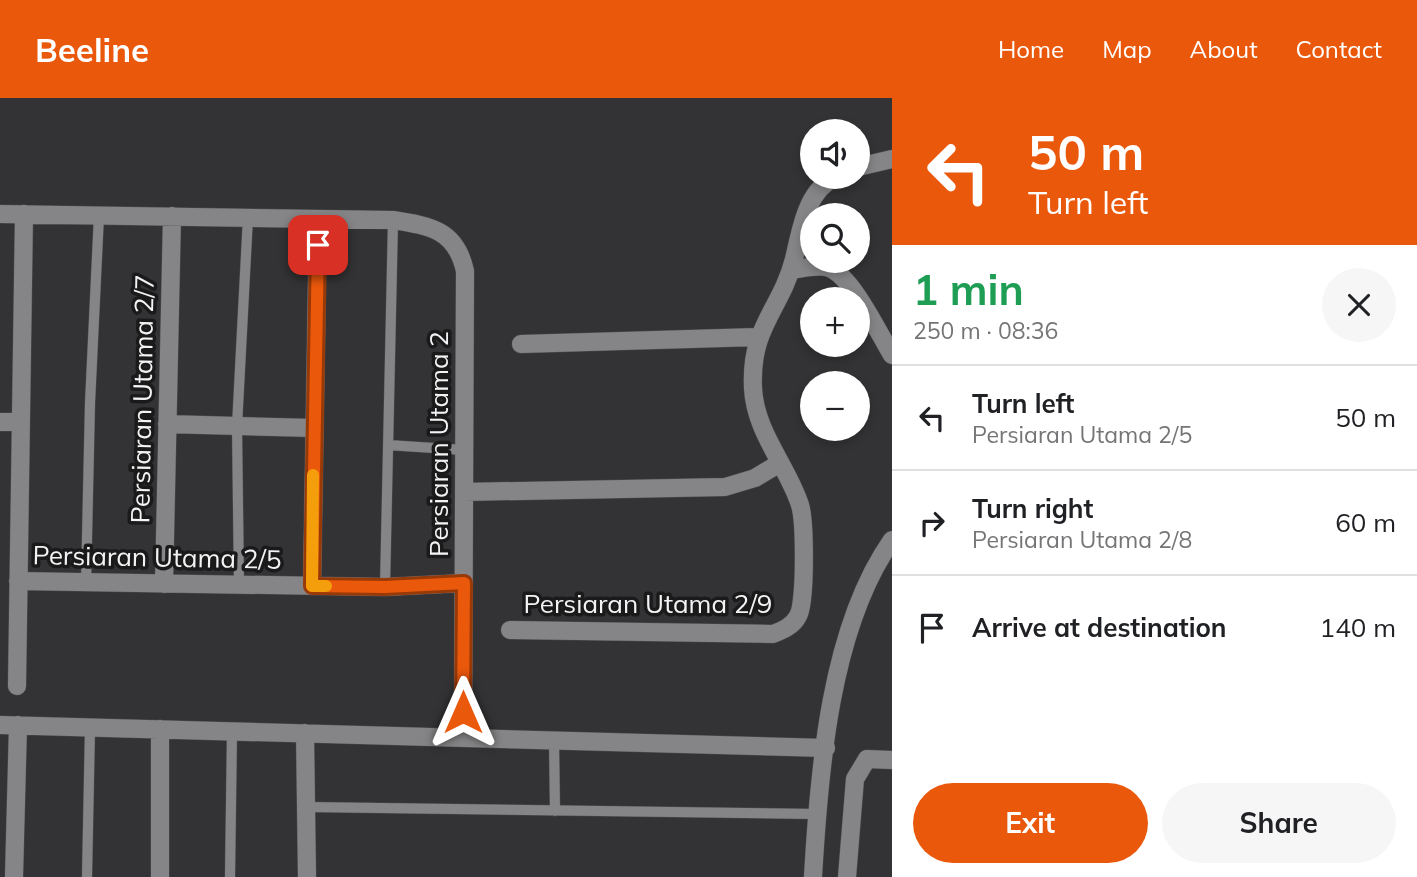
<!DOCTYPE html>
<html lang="en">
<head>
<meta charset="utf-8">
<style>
	:root { --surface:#fff; --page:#f6f6f6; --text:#202124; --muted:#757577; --line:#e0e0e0; --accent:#ea580c }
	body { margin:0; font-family:Mulish,sans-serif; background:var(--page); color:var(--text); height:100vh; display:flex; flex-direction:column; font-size:26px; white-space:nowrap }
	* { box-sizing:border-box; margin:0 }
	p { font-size:23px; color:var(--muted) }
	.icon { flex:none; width:38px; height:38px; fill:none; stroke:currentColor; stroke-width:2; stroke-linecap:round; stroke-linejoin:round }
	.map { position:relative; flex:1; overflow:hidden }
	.details { display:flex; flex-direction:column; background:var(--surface); width:525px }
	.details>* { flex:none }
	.top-card { background:#ea580c; color:#fff; overflow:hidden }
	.buttons { position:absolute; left:800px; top:21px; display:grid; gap:14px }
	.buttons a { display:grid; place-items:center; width:70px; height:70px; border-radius:50%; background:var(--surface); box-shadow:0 4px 10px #0003; font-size:35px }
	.pin { position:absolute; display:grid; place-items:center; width:60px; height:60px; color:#fff; margin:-30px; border-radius:14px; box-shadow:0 4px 10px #0006 }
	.me { position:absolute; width:77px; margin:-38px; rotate:0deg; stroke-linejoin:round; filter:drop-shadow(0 0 5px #0008) }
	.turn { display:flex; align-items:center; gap:24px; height:147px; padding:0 21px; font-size:32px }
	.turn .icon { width:91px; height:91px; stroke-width:2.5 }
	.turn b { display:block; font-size:49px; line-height:60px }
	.round { display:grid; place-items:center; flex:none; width:74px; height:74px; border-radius:37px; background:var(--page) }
	.headline { display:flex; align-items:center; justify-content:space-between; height:119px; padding:0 21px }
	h1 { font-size:42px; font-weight:700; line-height:52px; color:#1e9e55 }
	.action { display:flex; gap:14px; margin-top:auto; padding:14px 21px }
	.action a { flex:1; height:80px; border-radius:42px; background:var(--accent); color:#fff; font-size:28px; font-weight:700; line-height:80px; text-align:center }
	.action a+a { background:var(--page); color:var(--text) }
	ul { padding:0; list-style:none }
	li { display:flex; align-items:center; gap:21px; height:105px; padding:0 21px; border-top:2px solid var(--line) }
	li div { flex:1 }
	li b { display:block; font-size:26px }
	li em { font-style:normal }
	header { display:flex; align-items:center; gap:42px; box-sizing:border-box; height:98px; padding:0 35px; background:var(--accent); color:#fff }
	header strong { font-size:33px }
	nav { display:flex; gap:38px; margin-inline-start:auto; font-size:24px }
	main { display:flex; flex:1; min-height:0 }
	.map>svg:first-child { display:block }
</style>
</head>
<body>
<header>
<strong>Beeline</strong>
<nav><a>Home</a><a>Map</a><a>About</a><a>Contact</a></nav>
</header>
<main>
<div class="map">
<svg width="892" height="779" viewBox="0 0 892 779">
	<rect width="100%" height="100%" fill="#333234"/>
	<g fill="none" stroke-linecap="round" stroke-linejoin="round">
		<g stroke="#4f4e50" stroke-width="11">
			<path id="lane" d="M 388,347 L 464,352
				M 86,485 L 90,305 L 99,117
				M 239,487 L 237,328 L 248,119
				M 385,489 L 393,122
				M 554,642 L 555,713
				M 306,709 L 817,716
				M 87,779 L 90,630
				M 230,779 L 232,633"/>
		</g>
		<g stroke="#4f4e50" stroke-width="19">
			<path id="street" d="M 858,69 L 892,61
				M 0,116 L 393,122 C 431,128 456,132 465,173 L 463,640
				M 791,172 C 801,171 819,166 829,170 C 852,178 879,236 892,257
				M 521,246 L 757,239
				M 0,324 L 20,324
				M 167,326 L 313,330
				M 464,394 L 725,389 L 755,380 L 780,365
				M 18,483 L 385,489 L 464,485
				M 164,486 L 172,118
				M 312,488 L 318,121
				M 510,532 L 773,536 C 783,532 793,528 798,518 C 806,505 805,423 800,407 C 787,367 755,334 753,290 C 750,228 781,212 794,161 C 801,132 806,92 836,79
				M 17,588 L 24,116
				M 0,627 L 826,650
				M 305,635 L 307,779
				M 14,779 L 18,627
				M 160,779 L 160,631
				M 813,779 C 819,673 830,530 892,442
				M 847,779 L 855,681 L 867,661 L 892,662"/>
		</g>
		<use href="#lane" stroke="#858486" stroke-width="10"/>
		<use href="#street" stroke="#858486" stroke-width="18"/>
	</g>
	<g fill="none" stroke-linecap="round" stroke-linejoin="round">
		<g stroke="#983908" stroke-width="18">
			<path id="route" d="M 318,147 L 312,488 L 385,489 L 464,485 L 463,614"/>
		</g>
		<use href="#route" stroke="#ea580c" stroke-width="12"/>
		<path stroke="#f59e0b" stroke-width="12" d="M 313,377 L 312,488 L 326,488"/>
	</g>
	<g text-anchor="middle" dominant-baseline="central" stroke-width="7" stroke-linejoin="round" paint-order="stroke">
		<g font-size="26" fill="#f3f2f4" stroke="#1b1a1b">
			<text transform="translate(142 301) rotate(-89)">Persiaran Utama 2/7</text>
			<text transform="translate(438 346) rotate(-90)">Persiaran Utama 2</text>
			<text transform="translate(157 459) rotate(1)">Persiaran Utama 2/5</text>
			<text x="648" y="505">Persiaran Utama 2/9</text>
		</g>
	</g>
</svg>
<div class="buttons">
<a><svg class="icon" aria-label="sound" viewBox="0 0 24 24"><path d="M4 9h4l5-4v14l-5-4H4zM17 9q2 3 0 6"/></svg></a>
<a><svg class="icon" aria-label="search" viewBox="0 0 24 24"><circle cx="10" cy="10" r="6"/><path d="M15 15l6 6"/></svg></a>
<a>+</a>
<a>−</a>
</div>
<div class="pin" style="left:318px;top:147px;background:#d93025"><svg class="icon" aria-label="arrive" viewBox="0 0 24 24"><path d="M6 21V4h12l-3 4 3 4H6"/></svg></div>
<svg class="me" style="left:463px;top:614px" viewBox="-20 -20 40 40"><path d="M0-17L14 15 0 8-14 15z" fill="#ea580c" stroke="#fff" stroke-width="4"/></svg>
</div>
<section class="details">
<div class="top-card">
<div class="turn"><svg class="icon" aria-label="left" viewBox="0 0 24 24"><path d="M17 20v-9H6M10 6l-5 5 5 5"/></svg><div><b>50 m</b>Turn left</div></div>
</div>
<div class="headline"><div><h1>1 min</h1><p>250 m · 08:36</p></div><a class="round"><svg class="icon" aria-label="close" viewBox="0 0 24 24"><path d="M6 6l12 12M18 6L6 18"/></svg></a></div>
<ul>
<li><svg class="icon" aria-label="left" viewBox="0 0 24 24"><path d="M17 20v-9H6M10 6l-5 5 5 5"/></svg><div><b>Turn left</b><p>Persiaran Utama 2/5</p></div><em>50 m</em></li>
<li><svg class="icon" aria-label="right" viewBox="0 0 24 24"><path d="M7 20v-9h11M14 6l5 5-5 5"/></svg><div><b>Turn right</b><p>Persiaran Utama 2/8</p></div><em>60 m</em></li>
<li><svg class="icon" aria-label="arrive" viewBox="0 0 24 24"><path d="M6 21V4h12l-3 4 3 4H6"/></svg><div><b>Arrive at destination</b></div><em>140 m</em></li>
</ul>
<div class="action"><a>Exit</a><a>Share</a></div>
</section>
</main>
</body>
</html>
